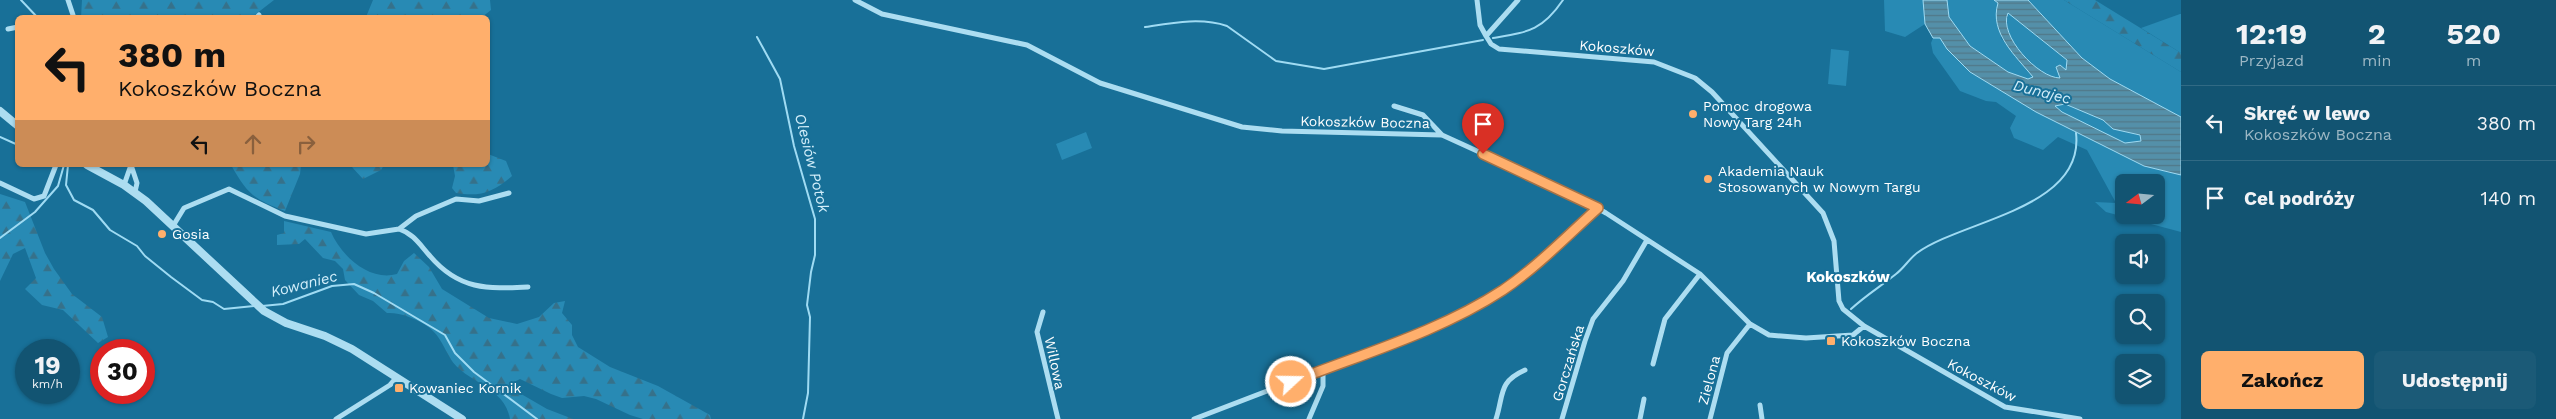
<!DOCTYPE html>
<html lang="pl">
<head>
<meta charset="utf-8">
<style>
	:root { --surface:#125472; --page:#1b5a77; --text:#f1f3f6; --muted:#9cb7c4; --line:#316a84; --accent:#ffaf6c }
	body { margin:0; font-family:"Work Sans",sans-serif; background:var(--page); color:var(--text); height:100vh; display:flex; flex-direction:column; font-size:19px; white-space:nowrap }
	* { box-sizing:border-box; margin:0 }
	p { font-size:16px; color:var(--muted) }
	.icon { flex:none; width:28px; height:28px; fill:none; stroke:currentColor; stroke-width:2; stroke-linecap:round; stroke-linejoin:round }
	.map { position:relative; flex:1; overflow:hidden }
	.details { display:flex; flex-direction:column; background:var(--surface); width:375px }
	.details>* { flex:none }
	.hud { position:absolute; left:15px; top:15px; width:475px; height:152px; border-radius:8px; box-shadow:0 1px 4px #0004; background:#ffaf6c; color:#111; overflow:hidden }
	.needle { width:32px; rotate:254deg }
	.buttons { position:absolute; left:2115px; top:174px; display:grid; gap:10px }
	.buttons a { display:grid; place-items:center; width:50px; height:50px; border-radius:8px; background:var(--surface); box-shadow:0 1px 4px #0004; font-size:25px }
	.speed { position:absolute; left:15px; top:339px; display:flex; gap:10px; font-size:25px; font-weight:700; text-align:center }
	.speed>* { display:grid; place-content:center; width:65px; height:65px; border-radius:50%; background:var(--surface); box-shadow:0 1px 4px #0004; line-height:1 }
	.speed small { font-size:12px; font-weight:400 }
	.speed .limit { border:8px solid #d22; background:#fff; color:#111 }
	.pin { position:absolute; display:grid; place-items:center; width:42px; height:42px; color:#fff; margin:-51px -21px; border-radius:50% 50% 50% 0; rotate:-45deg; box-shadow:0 0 5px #0007 }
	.pin .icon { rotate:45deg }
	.me { position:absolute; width:55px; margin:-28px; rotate:69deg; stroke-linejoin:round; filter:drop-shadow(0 0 4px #0008) }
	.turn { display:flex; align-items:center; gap:18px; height:105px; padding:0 20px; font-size:22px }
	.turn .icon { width:65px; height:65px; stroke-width:2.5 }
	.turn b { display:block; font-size:35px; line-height:42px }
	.lanes { display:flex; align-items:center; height:48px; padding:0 20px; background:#0003; justify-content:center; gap:25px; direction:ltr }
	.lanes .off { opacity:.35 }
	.eta { display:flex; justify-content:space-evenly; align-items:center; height:85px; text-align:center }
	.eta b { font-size:30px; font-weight:700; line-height:35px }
	.cta { display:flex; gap:10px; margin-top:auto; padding:10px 20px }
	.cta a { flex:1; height:58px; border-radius:8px; background:var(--accent); color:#111; font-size:20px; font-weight:700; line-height:58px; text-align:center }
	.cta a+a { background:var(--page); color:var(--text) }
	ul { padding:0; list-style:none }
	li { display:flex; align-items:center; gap:15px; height:75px; padding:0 20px; border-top:1px solid var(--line) }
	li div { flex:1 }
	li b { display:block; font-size:19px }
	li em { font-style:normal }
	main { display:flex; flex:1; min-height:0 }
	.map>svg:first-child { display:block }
</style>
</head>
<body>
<main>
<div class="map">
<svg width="2181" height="419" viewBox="0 0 2181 419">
	<defs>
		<pattern id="forest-firs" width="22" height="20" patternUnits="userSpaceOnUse" patternTransform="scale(1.25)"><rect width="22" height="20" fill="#288ab4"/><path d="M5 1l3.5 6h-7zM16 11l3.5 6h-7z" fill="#36718a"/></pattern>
		<pattern id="water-rules" width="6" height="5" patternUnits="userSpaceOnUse" patternTransform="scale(1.25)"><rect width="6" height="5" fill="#5490a9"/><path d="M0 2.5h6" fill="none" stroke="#517888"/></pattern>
	</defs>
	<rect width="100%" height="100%" fill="#187098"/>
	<path fill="#288ab4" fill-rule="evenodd" d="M 1884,0 L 1923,0 L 1925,24 L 1905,37 L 1885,31 Z
		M 1947,0 L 1994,0 L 1998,3 L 2001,38 L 2033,77 L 2028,79 L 2008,72 L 1970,46 L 1949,17 Z
		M 2028,0 L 2064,0 L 2181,72 L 2181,117 L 2110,79 L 2082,58 Z
		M 2009,13 L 2067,60 L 2066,71 L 2060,78 C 2037,78 1998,35 2009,13 Z
		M 2181,14 L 2181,53 L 2141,28 L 2180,14 Z
		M 1933,38 L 1940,38 L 1947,49 L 1970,72 L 2036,112 L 2144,166 L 2181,175 L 2181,232 L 2106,212 L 2095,202 L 2116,203 L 2087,150 L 2058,137 L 2043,150 L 2014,138 L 2010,128 L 2016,116 L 1996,102 L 1986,101 L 1960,91 L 1933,53 L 1931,43 ZM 2124,182 L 2156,182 L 2156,215 L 2124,215 Z
		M 1831,49 L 1849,51 L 1846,86 L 1828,84 Z
		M 2065,104 L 2103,120 L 2113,129 L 2140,135 L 2141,141 L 2125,143 L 2062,112 L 2054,105 Z
		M 1086,132 L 1092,148 L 1062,160 L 1056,144 Z"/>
	<path fill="url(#forest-firs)" d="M 82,0 L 274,0 L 252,17 L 81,18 Z
		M 373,0 L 490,0 L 491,10 L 482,17 L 366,17 Z
		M 2064,0 L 2095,0 L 2181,53 L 2181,72 Z
		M 488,154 L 506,161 L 512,176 C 493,192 481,197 456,193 L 452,188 L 455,176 L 453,165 L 488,165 Z
		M 231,165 L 301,165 L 300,174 L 285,211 C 254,199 248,195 231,165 Z
		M 350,165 L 384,165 L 381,170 L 363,179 Z
		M 0,194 L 25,202 L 45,253 L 54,269 L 72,294 L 102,317 L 108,337 L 98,343 L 63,310 L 42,305 L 25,289 L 36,278 L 25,248 L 13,254 L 0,281 Z
		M 284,221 L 331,232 C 341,256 370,282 397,274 L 404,261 L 414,253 L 429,267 L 442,289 L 489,318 L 517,324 L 539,317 L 554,303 L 565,301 L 562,313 L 572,325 L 572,335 L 578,347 L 610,367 L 658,386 L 710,415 L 711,419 L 643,419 L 630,415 L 596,399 L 584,396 L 562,398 L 551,394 L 520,379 L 514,382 L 516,391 L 547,409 L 573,419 L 510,419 C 505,386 465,383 450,358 C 442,344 439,333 424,324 C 414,318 399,312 387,313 L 373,301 L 359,295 L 345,280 L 343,269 L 335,261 L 323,258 L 305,239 L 299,244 L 277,245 L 277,235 L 284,233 Z"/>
	<path fill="url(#water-rules)" stroke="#9fdbf3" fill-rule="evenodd" d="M 1923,0 L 1947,0 L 1949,17 L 1970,46 L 2008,72 L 2028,79 L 2033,77 C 2016,56 1989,33 1998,3 L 1994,0 L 2028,0 L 2082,58 L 2110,79 L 2181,117 L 2181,175 L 2144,166 L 2036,112 L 1970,72 L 1947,49 L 1940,38 L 1933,38 L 1925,24 ZM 2008,13 L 2067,60 L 2066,70 L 2060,65 L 2056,67 L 2060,78 C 2038,78 1998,35 2008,13 ZM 2065,104 L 2103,120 L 2113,129 L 2140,135 L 2141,141 L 2125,143 L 2062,112 L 2055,106 Z"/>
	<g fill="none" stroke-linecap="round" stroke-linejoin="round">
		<path stroke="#9fdbf3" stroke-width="2" d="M 21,0 L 38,18
			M 1145,27 C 1171,23 1201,17 1227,26 L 1276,61 L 1324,69 L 1483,40
			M 757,37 L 780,79 L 794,146 L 815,219 L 815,255 L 811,272 L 807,305 L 810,317 L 808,393 L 803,419
			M 1493,38 C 1528,32 1542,31 1563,0
			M 0,137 L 18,145
			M 68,165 L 66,185 L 74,200 L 93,210 L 110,230 L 137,246 L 145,256 L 171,277 L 202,300 L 213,302 L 224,309 L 254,306
			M 0,238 L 35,212 L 58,186 L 64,165
			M 262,306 L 283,304 L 332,286 L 354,284 L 374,293 L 445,335 L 455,353 L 474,372 L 537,419
			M 1851,309 C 1865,296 1881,286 1896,274 C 1904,268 1909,259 1917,253 C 1962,220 2085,209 2076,133"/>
		<path stroke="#acddf1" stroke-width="5" d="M 68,0 L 74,18
			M 855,0 L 882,14 L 1027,45 L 1100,83 L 1242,127 L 1282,131 L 1442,135 L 1578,197 L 1606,213 L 1700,274 L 1750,324 L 1769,335 L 1806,338 L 1853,335 L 1864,326
			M 1477,0 L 1480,25 L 1486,36
			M 1518,0 L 1486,36 L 1491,44 L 1499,49 L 1654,62 L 1695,78 L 1712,92 L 1823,213 L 1834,241 L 1839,301 L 1843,309 L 1864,326 L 2005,407 L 2080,419
			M 256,18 L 259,15 L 260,18
			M 8,29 L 18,27
			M 1394,106 L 1423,115 L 1442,135
			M 131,165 L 137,183 L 135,192
			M 0,183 L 34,199 L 44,196 L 56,165
			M 124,185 L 131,165
			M 173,226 L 184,208 L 229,189 L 285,216 L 366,234 L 399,229 L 416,216 L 456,199 L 479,201 L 509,193
			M 399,229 C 414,234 420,245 430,256 C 459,290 487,289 528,287
			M 1043,312 L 1037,332 L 1058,419
			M 1653,364 L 1665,319 L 1700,274
			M 1760,405 L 1762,419
			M 336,419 L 390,385 L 397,377
			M 1194,419 L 1408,337 L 1472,308 L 1517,280 L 1598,208
			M 1309,419 L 1323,386 L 1323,370
			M 1496,419 C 1504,394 1498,382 1525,370
			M 1562,419 L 1585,341 L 1593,319 L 1623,281 L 1647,240
			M 1640,419 L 1644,399
			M 1710,419 L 1727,353 L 1750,324"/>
		<path stroke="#acddf1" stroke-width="8" d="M 0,111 L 18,126
			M 87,165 L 124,185 L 146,201 L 264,311 L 286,323 L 325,336 L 352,349 L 462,419"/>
	</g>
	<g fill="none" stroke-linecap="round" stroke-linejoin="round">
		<g stroke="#a67246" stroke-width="12">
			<path id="route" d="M 1291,382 C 1362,354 1439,332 1503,290 C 1537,267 1567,236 1598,208 L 1483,154"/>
		</g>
		<use href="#route" stroke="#ffaf6c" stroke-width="9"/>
	</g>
	<g fill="#ffaf6c" stroke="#187098" stroke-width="2">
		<circle cx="1693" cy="114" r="5"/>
		<circle cx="1708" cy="179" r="5"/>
		<circle cx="162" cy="234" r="5"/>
		<rect x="1826" y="336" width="10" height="10" rx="2.5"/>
		<rect x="394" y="383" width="10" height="10" rx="2.5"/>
	</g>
	<g text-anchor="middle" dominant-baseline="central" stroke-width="4" stroke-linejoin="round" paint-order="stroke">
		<g font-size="14" fill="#fff" stroke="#187098">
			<text transform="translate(1617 48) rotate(5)">Kokoszków</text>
			<text transform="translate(1365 122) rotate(1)">Kokoszków Boczna</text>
			<text transform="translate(1055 363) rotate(78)">Willowa</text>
			<text transform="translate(1568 363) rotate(-73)">Gorczańska</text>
			<text transform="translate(1709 380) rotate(-75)">Zielona</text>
			<text transform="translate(1982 380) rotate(28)">Kokoszków</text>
		</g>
		<g font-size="14" fill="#fff" stroke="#187098" text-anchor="start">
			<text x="1703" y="106">Pomoc drogowa<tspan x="1703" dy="16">Nowy Targ 24h</tspan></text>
			<text x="1718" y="171">Akademia Nauk<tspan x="1718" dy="16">Stosowanych w Nowym Targu</tspan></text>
			<text x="172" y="234">Gosia</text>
			<text x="1841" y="341">Kokoszków Boczna</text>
			<text x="409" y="388">Kowaniec Kornik</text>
		</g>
		<g font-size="15" font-style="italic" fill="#d2eefa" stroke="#187098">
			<text transform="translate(2042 92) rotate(14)">Dunajec</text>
			<text transform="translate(812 163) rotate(76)">Olesiów Potok</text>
			<text transform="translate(304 284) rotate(-14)">Kowaniec</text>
		</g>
		<g font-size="15" font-weight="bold" fill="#fff" stroke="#187098">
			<text x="1848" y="277">Kokoszków</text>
		</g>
	</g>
</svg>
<div class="buttons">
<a><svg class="needle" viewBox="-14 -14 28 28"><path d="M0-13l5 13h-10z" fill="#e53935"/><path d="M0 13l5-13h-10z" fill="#9cb7c4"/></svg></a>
<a><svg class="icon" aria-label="sound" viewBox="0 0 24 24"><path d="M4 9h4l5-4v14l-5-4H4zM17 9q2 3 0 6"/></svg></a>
<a><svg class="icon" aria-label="search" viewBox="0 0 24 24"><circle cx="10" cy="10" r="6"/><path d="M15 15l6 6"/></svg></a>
<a><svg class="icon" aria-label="layers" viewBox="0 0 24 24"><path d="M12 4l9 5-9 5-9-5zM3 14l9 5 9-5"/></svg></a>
</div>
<div class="speed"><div>19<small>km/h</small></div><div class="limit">30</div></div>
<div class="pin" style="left:1483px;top:154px;background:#d93025"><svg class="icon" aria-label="arrive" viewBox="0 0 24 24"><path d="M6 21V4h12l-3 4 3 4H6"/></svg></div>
<svg class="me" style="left:1291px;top:382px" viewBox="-20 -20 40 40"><circle r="17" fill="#ffaf6c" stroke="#fff" stroke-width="3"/><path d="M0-11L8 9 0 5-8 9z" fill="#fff"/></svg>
<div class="hud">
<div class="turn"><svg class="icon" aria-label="left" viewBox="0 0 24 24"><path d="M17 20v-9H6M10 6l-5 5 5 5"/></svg><div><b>380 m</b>Kokoszków Boczna</div></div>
<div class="lanes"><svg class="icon" aria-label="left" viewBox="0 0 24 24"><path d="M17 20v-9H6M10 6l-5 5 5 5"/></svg><svg class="icon off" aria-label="ahead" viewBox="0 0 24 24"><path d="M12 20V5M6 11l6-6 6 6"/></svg><svg class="icon off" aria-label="right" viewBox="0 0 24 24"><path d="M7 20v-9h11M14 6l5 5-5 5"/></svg></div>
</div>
</div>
<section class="details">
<div class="eta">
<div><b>12:19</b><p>Przyjazd</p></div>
<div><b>2</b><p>min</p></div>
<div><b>520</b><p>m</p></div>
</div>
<ul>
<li><svg class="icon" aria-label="left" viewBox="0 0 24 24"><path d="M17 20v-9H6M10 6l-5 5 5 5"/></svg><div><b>Skręć w lewo</b><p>Kokoszków Boczna</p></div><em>380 m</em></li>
<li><svg class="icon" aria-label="arrive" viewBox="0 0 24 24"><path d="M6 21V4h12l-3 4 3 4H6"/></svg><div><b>Cel podróży</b></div><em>140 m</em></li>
</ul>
<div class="cta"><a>Zakończ</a><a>Udostępnij</a></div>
</section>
</main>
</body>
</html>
